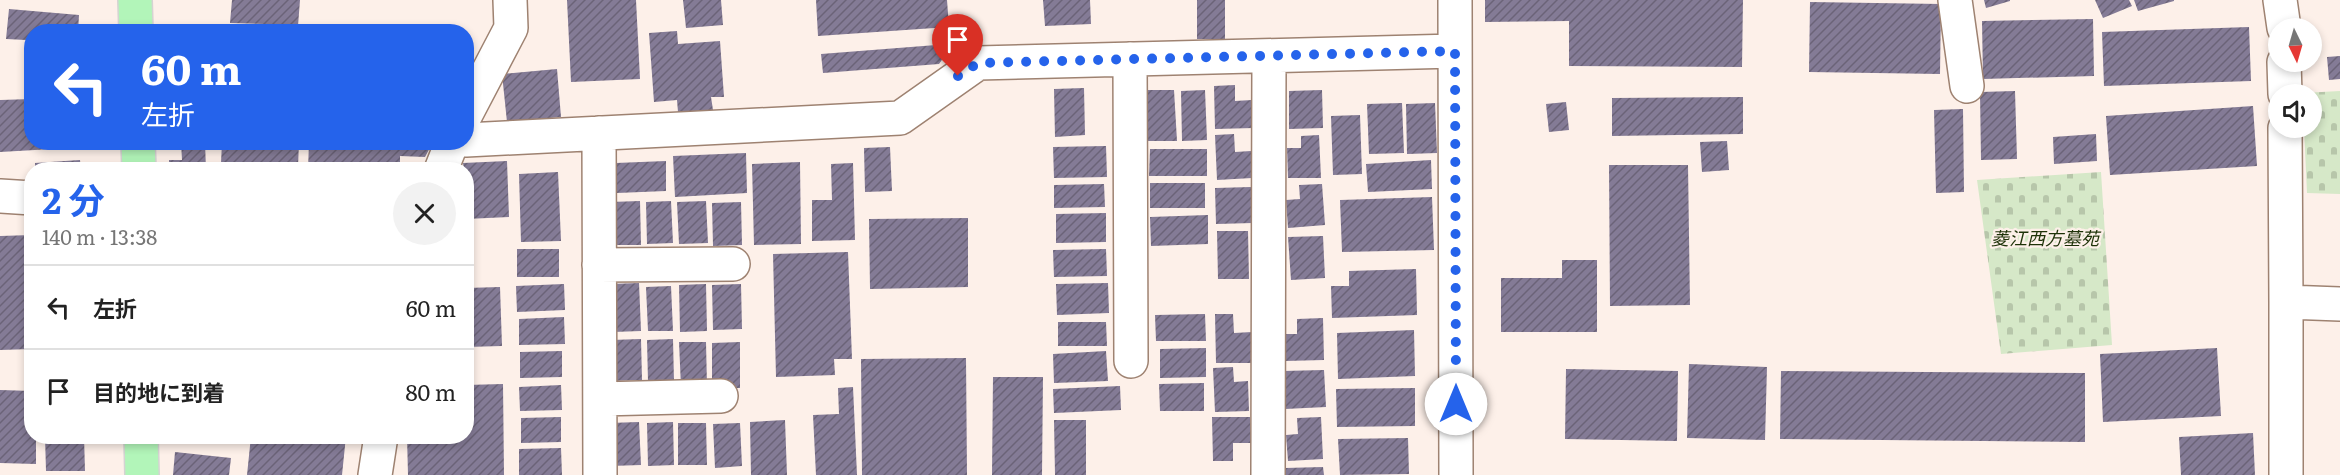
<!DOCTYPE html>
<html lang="ja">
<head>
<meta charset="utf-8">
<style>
	:root { --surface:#fff; --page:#f2f2f2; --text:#222; --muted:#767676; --line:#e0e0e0; --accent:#2563eb }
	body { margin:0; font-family:Literata,"Noto Sans JP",serif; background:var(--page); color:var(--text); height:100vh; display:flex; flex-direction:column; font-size:22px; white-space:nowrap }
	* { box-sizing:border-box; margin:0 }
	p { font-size:20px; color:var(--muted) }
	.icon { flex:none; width:33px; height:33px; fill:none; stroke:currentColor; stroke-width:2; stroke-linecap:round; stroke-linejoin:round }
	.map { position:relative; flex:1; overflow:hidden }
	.panel { position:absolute; left:24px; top:162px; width:450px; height:282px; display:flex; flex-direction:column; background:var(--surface); border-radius:24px; box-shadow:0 3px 9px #0003 }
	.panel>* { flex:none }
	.guide { position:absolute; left:24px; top:24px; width:450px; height:126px; border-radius:24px; box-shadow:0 3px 9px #0003; background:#2563eb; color:#fff; overflow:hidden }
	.needle { width:39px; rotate:175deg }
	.buttons { position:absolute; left:2268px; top:18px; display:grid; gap:12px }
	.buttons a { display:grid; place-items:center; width:54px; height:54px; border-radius:50%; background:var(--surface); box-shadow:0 3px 9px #0003; font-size:30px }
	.pin { position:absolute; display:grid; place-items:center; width:51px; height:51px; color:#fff; margin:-62px -26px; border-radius:50% 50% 50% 0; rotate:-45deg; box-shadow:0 0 6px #0007 }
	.pin .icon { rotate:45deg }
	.me { position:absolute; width:66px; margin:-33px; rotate:0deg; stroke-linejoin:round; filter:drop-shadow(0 0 4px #0008) }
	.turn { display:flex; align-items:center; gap:21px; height:126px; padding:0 18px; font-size:27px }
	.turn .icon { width:78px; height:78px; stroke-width:2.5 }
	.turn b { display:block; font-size:42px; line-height:51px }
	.round { display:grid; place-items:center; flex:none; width:63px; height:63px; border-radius:32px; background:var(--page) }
	.headline { display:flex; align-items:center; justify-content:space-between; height:102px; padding:0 18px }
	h1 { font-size:36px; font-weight:700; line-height:45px; color:var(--accent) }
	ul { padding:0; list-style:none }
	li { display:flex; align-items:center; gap:18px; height:84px; padding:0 18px; border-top:2px solid var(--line) }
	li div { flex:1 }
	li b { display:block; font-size:22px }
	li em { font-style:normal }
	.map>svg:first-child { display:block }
</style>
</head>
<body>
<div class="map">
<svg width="2340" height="475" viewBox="0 0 2340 475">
	<defs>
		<pattern id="cemetery-stones" width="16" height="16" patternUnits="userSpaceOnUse" patternTransform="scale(1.5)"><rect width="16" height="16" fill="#d6e8c8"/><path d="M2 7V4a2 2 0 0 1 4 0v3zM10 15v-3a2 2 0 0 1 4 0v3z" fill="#b7c6aa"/></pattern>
		<pattern id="building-hatch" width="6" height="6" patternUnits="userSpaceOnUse" patternTransform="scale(1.5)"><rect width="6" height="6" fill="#847b96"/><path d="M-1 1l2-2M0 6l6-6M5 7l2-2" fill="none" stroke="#6b6378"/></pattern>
	</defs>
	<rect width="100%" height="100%" fill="#fdf0e9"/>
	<path fill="url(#cemetery-stones)" d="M 2340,91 L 2340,194 L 2307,193 L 2304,128 L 2312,128 L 2312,94 L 2303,93 Z
		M 2101,172 L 2112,345 L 2001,354 L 1977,180 Z"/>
	<path fill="url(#building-hatch)" d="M 232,0 L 300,0 L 298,26 L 363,30 L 363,32 L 265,32 L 265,24 L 230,23 Z
		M 567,0 L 636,0 L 640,79 L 571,82 Z
		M 683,0 L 721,0 L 723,25 L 686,28 Z
		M 816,0 L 947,0 L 949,27 L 818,36 Z
		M 1043,0 L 1090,0 L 1091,24 L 1045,26 Z
		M 1197,0 L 1225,0 L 1225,39 L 1197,39 Z
		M 1485,0 L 1743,0 L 1742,67 L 1569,66 L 1569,21 L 1485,22 Z
		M 1984,0 L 2010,0 L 2010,1 L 1986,8 Z
		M 2095,0 L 2129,0 L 2132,6 L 2103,18 Z
		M 2134,0 L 2174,0 L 2174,1 L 2138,11 Z
		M 1810,2 L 1941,4 L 1940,74 L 1809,72 Z
		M 9,9 L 79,15 L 78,32 L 32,32 L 32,58 L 25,57 L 26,40 L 6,39 Z
		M 2093,19 L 2094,76 L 1983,79 L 1982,21 Z
		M 384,24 L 423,25 L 423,32 L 384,32 Z
		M 162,26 L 253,28 L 253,32 L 162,32 Z
		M 2249,27 L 2251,81 L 2104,86 L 2102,32 Z
		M 677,31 L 678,44 L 720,41 L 724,97 L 711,97 L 713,110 L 678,112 L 677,100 L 654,102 L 649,33 Z
		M 949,44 L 949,50 L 939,64 L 823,73 L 821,54 Z
		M 2340,56 L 2340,79 L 2329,80 L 2327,57 Z
		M 557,69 L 561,117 L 507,122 L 502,74 Z
		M 1235,85 L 1235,101 L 1252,100 L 1254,128 L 1215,129 L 1214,86 Z
		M 1084,88 L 1085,135 L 1055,137 L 1054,89 Z
		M 1147,90 L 1174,90 L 1177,141 L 1148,141 Z
		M 1205,90 L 1207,140 L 1182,141 L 1181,91 Z
		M 1322,90 L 1323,128 L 1289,129 L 1289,91 Z
		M 2015,91 L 2017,159 L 1981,160 L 1980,92 Z
		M 1743,97 L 1743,134 L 1612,136 L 1612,98 Z
		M 32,99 L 32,142 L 87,142 L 87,147 L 0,152 L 0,100 Z
		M 1566,102 L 1569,130 L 1549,132 L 1546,104 Z
		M 1402,103 L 1404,153 L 1369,154 L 1367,104 Z
		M 1435,103 L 1437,153 L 1407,154 L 1406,104 Z
		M 2253,106 L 2257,166 L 2110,175 L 2106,116 Z
		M 1963,109 L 1964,192 L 1936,193 L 1934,110 Z
		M 1360,115 L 1362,174 L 1333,175 L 1331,116 Z
		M 1234,134 L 1235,152 L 1251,151 L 1252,178 L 1217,180 L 1215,135 Z
		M 2096,134 L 2097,161 L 2054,164 L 2053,137 Z
		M 1319,135 L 1321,178 L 1288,178 L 1287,148 L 1301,148 L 1301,136 Z
		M 1727,141 L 1729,170 L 1702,172 L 1700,142 Z
		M 181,142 L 205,142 L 206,170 L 169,170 L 169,160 L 182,160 Z
		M 222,142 L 299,142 L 298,167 L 221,163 Z
		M 309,142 L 433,142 L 425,157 L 400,156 L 400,170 L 308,170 Z
		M 1106,146 L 1107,177 L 1054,178 L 1053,147 Z
		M 890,147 L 892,191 L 865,192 L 864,148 Z
		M 1150,149 L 1207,149 L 1207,176 L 1149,176 Z
		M 746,153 L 747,193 L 675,197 L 673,156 Z
		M 80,160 L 81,170 L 35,170 L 35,163 Z
		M 1431,160 L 1432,189 L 1368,192 L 1366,164 Z
		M 507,161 L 509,217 L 466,219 L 466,170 L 464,170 L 463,163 Z
		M 666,161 L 666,191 L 617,193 L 616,163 Z
		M 800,162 L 801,244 L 754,245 L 752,164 Z
		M 853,163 L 855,240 L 812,241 L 812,200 L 832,200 L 831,164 Z
		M 1609,165 L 1688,165 L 1690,305 L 1610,306 Z
		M 558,172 L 561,241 L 521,242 L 519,174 Z
		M 1150,183 L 1205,183 L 1205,208 L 1150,208 Z
		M 1104,184 L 1105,207 L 1054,208 L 1054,185 Z
		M 1322,184 L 1325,225 L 1288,228 L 1286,200 L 1300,199 L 1299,185 Z
		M 1251,187 L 1253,223 L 1216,224 L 1215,188 Z
		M 1432,197 L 1434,250 L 1342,252 L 1340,200 Z
		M 640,201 L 641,245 L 610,245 L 610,202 Z
		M 671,201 L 673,243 L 647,244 L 646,202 Z
		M 706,201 L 708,243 L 679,244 L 677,202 Z
		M 741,202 L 742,245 L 713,246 L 712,203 Z
		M 1106,213 L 1106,242 L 1056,243 L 1056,214 Z
		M 1208,215 L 1208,244 L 1151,246 L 1150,217 Z
		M 968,218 L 968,287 L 870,289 L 869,219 Z
		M 1217,231 L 1248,231 L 1249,279 L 1218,279 Z
		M 32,235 L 32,349 L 0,350 L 0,236 Z
		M 1323,236 L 1325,278 L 1291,280 L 1288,237 Z
		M 517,249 L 559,249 L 559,277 L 517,277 Z
		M 1106,249 L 1107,276 L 1054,277 L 1053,250 Z
		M 848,252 L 852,359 L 834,359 L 835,375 L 776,377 L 773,254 Z
		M 1562,260 L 1597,260 L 1597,332 L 1501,332 L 1501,278 L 1562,278 Z
		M 1416,269 L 1417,315 L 1332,318 L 1331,286 L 1349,286 L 1349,271 Z
		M 639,283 L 641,331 L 613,332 L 610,284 Z
		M 1108,283 L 1109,313 L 1057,315 L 1056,284 Z
		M 564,284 L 565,310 L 517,312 L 516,286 Z
		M 706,284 L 707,331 L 680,332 L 679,285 Z
		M 741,284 L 742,329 L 713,330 L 712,285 Z
		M 671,286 L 673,331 L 648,331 L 646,287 Z
		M 500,287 L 502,346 L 466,347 L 466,288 Z
		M 1205,314 L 1206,341 L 1156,341 L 1155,315 Z
		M 1215,314 L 1233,314 L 1234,333 L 1252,332 L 1253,363 L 1216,363 Z
		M 564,317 L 565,344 L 519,345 L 519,319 Z
		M 1323,318 L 1324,360 L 1285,361 L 1285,334 L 1297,334 L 1297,319 Z
		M 1058,322 L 1106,322 L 1107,346 L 1058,346 Z
		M 1414,330 L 1415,376 L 1338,379 L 1337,333 Z
		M 641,339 L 642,380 L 611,381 L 611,340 Z
		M 673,339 L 674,382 L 648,382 L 647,340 Z
		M 679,342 L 706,342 L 707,386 L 681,387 Z
		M 740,342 L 740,388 L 712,388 L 712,343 Z
		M 1206,348 L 1206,377 L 1160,378 L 1160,349 Z
		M 2217,348 L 2221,416 L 2103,422 L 2100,354 Z
		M 562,351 L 562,377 L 520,378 L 520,352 Z
		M 1106,351 L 1108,381 L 1054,383 L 1053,354 Z
		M 966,358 L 967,475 L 862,475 L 861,359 Z
		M 1689,364 L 1767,367 L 1765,440 L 1687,438 Z
		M 1233,367 L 1234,382 L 1248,381 L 1249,411 L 1215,412 L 1213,368 Z
		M 1566,369 L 1678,371 L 1677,441 L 1565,439 Z
		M 1324,370 L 1326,407 L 1285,409 L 1283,371 Z
		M 1781,371 L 2085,373 L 2085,442 L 1780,439 Z
		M 993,377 L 1043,377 L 1042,475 L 992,475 Z
		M 1204,383 L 1204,411 L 1160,411 L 1159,384 Z
		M 503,384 L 504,475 L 408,475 L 407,436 L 466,436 L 466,385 Z
		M 561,385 L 562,410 L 520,411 L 519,387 Z
		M 1120,386 L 1121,410 L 1054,413 L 1053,389 Z
		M 853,387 L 857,475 L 816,475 L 813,415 L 839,414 L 838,388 Z
		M 1415,388 L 1415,426 L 1337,427 L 1336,389 Z
		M 0,390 L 32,391 L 32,436 L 36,436 L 36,464 L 0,463 Z
		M 561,417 L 561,442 L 521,443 L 521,418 Z
		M 1212,417 L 1250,417 L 1251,443 L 1233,443 L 1233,461 L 1213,461 Z
		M 1321,417 L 1323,459 L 1288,461 L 1286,435 L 1298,434 L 1297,418 Z
		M 785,420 L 787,475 L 751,475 L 750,422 Z
		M 1054,420 L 1086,420 L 1086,475 L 1055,475 Z
		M 639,422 L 641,465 L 610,466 L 609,423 Z
		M 673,422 L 674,465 L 648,466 L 647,423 Z
		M 678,423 L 706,423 L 707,465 L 678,465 Z
		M 740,423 L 742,466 L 715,468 L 713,424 Z
		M 2253,433 L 2255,475 L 2181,475 L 2179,437 Z
		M 45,436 L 84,436 L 85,471 L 46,471 Z
		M 251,436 L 346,436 L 342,475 L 247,475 Z
		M 1408,438 L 1409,474 L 1340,475 L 1338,439 Z
		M 561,448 L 562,475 L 519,475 L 519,449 Z
		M 175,452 L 231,458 L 229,475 L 173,475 Z
		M 1323,467 L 1324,475 L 1285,475 L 1285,468 Z"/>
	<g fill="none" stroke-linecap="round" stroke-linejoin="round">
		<g stroke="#9e8271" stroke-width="36">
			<path id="minor" d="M 1455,0 L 1456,475
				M 1955,0 L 1967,86
				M 2280,0 L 2284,28
				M 1130,59 L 1131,361
				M 2284,62 L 2285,94
				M 466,114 L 511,28 L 510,0
				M 2285,128 L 2286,302 L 2340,304
				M 599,133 L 600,475
				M 466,140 L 900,118 L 978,63 L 1455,51
				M 441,170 L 452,142
				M 0,196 L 32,198
				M 599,265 L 733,264
				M 600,399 L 721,396
				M 375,475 L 381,436
				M 1268,475 L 1269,56
				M 2286,475 L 2286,302"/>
		</g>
		<g stroke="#d5d3d2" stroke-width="36">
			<path id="major" d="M 135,0 L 136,32
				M 138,142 L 139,170
				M 141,436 L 142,475"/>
		</g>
		<use href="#minor" stroke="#fff" stroke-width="33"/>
		<use href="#major" stroke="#b2f5b9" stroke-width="33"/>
	</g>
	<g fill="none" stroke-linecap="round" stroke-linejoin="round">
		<path stroke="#2563eb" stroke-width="10" stroke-dasharray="0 18" d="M 958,76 L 978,63 L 1455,51 L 1456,404"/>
	</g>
	<g text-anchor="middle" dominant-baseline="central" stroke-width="4.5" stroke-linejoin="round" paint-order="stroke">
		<g font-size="18" font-style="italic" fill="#1e3208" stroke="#fdf0e9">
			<text x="2045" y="237">菱江西方墓苑</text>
		</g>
	</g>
</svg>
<div class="buttons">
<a><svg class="needle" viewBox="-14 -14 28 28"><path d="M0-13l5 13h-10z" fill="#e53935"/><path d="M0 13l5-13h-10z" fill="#767676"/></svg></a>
<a><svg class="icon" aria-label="sound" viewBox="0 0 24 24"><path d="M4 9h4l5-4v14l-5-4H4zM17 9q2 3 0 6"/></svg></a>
</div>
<div class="pin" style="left:958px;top:76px;background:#d93025"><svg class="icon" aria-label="arrive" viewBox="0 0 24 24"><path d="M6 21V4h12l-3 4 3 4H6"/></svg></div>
<svg class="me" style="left:1456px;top:404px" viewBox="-20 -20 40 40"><circle r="19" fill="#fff"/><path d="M0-13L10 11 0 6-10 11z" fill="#2563eb"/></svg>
<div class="guide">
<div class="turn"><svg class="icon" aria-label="left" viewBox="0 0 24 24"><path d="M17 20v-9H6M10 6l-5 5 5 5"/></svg><div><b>60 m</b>左折</div></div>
</div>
<section class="panel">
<div class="headline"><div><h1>2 分</h1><p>140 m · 13:38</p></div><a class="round"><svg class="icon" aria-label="close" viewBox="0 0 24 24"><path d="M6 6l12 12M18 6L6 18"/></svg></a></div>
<ul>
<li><svg class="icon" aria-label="left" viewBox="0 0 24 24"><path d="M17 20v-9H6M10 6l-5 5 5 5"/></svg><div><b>左折</b></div><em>60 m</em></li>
<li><svg class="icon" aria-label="arrive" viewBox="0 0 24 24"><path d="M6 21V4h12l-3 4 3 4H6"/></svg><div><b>目的地に到着</b></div><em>80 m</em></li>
</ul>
</section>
</div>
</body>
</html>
